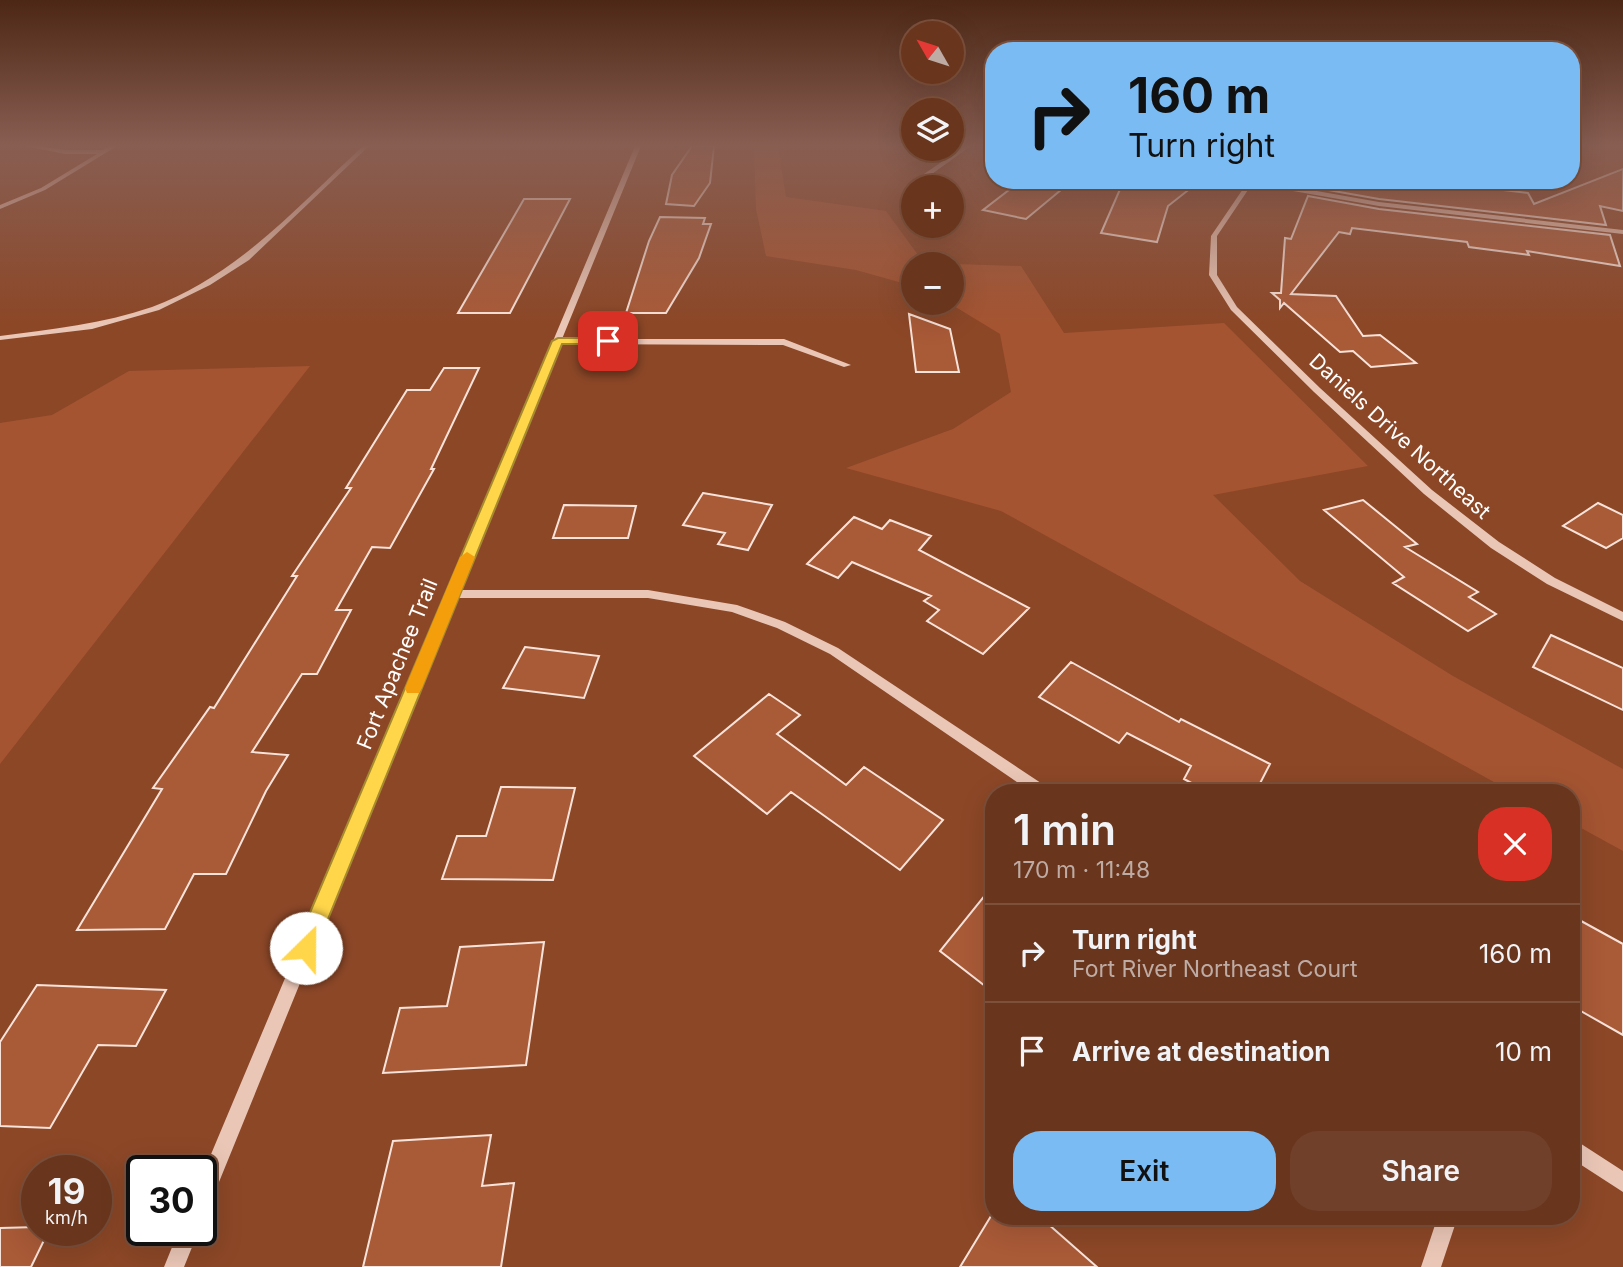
<!DOCTYPE html>
<html lang="en">
<head>
<meta charset="utf-8">
<style>
	:root { --surface:#69351d; --page:#71402a; --text:#f1f3f6; --muted:#bdaba4; --line:#7c503b; --accent:#7bbbf3 }
	body { margin:0; font-family:Inter,sans-serif; background:var(--page); color:var(--text); height:100vh; display:flex; flex-direction:column; font-size:26px; white-space:nowrap }
	* { box-sizing:border-box; margin:0 }
	p { font-size:23px; color:var(--muted) }
	.icon { flex:none; width:38px; height:38px; fill:none; stroke:currentColor; stroke-width:2; stroke-linecap:round; stroke-linejoin:round }
	.map { position:relative; flex:1; overflow:hidden }
	.drawer { position:absolute; left:985px; top:784px; width:595px; height:441px; display:flex; flex-direction:column; background:var(--surface); border-radius:28px; box-shadow:0 7px 28px #0002,0 0 0 2px var(--line) }
	.drawer>* { flex:none }
	.guide { position:absolute; left:985px; top:42px; width:595px; height:147px; border-radius:28px; box-shadow:0 7px 28px #0002,0 0 0 2px var(--line); background:#7bbbf3; color:#111; overflow:hidden }
	.needle { width:46px; rotate:309deg }
	.controls { position:absolute; left:901px; top:21px; display:grid; gap:14px }
	.controls a { display:grid; place-items:center; width:63px; height:63px; border-radius:50%; background:var(--surface); box-shadow:0 7px 28px #0002,0 0 0 2px var(--line); font-size:35px }
	.speed { position:absolute; left:21px; top:1155px; display:flex; gap:14px; font-size:35px; font-weight:700; text-align:center }
	.speed>* { display:grid; place-content:center; width:91px; height:91px; border-radius:50%; background:var(--surface); box-shadow:0 7px 28px #0002,0 0 0 2px var(--line); line-height:1 }
	.speed small { font-size:18px; font-weight:400 }
	.speed .limit { border:4px solid #111; border-radius:10px; background:#fff; color:#111 }
	.pin { position:absolute; display:grid; place-items:center; width:60px; height:60px; color:#fff; margin:-30px; border-radius:14px; box-shadow:0 4px 10px #0006 }
	.me { position:absolute; width:77px; margin:-38px; rotate:23deg; stroke-linejoin:round; filter:drop-shadow(0 0 5px #0008) }
	.turn { display:flex; align-items:center; gap:24px; height:147px; padding:0 28px; font-size:32px }
	.turn .icon { width:91px; height:91px; stroke-width:2.5 }
	.turn b { display:block; font-size:49px; line-height:60px }
	.round { display:grid; place-items:center; flex:none; width:74px; height:74px; border-radius:28px; background:var(--page) }
	.overview { display:flex; align-items:center; justify-content:space-between; height:119px; padding:0 28px }
	h1 { font-size:42px; font-weight:600; line-height:52px }
	.cta { display:flex; gap:14px; margin-top:auto; padding:14px 28px }
	.cta a { flex:1; height:80px; border-radius:28px; background:var(--accent); color:#111; font-size:28px; font-weight:600; line-height:80px; text-align:center }
	.cta a+a { background:var(--page); color:var(--text) }
	ul { padding:0; list-style:none }
	li { display:flex; align-items:center; gap:21px; height:98px; padding:0 28px; border-top:2px solid var(--line) }
	li div { flex:1 }
	li b { display:block; font-size:26px }
	li em { font-style:normal }
	.map>svg:first-child { display:block }
</style>
</head>
<body>
<div class="map">
<svg width="1623" height="1267" viewBox="0 0 1623 1267">
	<rect width="100%" height="100%" fill="#8c4727"/>
	<path fill="#a45431" d="M 754,146 L 778,146 L 786,197 L 886,211 L 924,263 L 1021,266 L 1064,333 L 1224,323 L 1368,466 L 1213,495 L 1300,581 L 1453,676 L 1623,769 L 1623,851 L 1572,823 L 1572,793 L 1514,793 L 1001,511 L 846,468 L 953,429 L 1011,392 L 1000,334 L 949,303 L 952,303 L 952,264 L 914,264 L 913,286 L 856,270 L 766,256 L 756,209 Z
		M 310,366 L 0,764 L 0,423 L 52,415 L 129,371 Z"/>
	<path fill="#a95a37" stroke="#f8e3da" stroke-width="2" d="M 692,146 L 714,146 L 710,183 L 694,206 L 666,204 L 672,175 Z
		M 1623,169 L 1623,211 L 1600,206 L 1606,225 L 1379,199 L 1311,187 L 1314,180 L 1450,180 L 1453,184 L 1528,193 L 1534,204 Z
		M 1022,180 L 1073,180 L 1026,219 L 983,210 Z
		M 1124,180 L 1201,180 L 1168,206 L 1157,242 L 1101,233 Z
		M 1308,196 L 1379,209 L 1610,235 L 1620,266 L 1527,251 L 1529,255 L 1469,247 L 1467,242 L 1352,228 L 1350,234 L 1339,232 L 1291,294 L 1336,296 L 1363,336 L 1380,335 L 1416,363 L 1371,367 L 1353,351 L 1340,352 L 1284,303 L 1280,308 L 1280,300 L 1272,293 L 1281,293 L 1285,238 L 1291,239 Z
		M 524,199 L 570,199 L 510,313 L 458,313 Z
		M 660,217 L 705,218 L 703,224 L 711,224 L 699,258 L 666,313 L 626,313 L 649,241 Z
		M 909,314 L 950,329 L 959,372 L 916,372 Z
		M 444,368 L 479,368 L 431,469 L 434,469 L 390,548 L 372,547 L 336,610 L 351,610 L 317,674 L 302,674 L 252,752 L 288,755 L 266,791 L 226,874 L 194,874 L 165,929 L 77,930 L 162,789 L 153,788 L 210,707 L 214,708 L 297,576 L 292,576 L 351,488 L 346,488 L 407,390 L 430,390 Z
		M 703,493 L 772,505 L 748,550 L 718,544 L 725,533 L 683,525 Z
		M 1363,500 L 1417,544 L 1405,547 L 1478,592 L 1469,597 L 1496,614 L 1468,631 L 1393,583 L 1404,577 L 1324,510 Z
		M 1598,503 L 1623,515 L 1623,538 L 1606,548 L 1563,526 Z
		M 564,505 L 636,506 L 628,538 L 553,538 Z
		M 854,517 L 882,529 L 890,520 L 931,536 L 919,550 L 1029,608 L 983,654 L 927,621 L 939,610 L 924,601 L 931,596 L 852,562 L 838,578 L 807,564 Z
		M 1551,635 L 1623,668 L 1623,710 L 1533,667 Z
		M 525,647 L 599,656 L 584,698 L 503,688 Z
		M 1071,662 L 1179,722 L 1181,719 L 1270,764 L 1255,793 L 1210,793 L 1184,779 L 1191,766 L 1127,733 L 1119,743 L 1039,697 Z
		M 769,694 L 800,715 L 777,734 L 846,785 L 864,767 L 943,820 L 900,870 L 791,792 L 767,814 L 694,756 Z
		M 501,787 L 575,788 L 553,880 L 442,879 L 457,836 L 486,836 Z
		M 994,884 L 994,993 L 940,951 Z
		M 1572,916 L 1623,944 L 1623,1035 L 1572,1006 Z
		M 544,942 L 526,1065 L 383,1073 L 400,1008 L 447,1006 L 460,947 Z
		M 37,985 L 166,990 L 136,1046 L 98,1045 L 50,1128 L 0,1126 L 0,1042 Z
		M 491,1135 L 482,1186 L 514,1183 L 501,1267 L 363,1267 L 393,1141 Z
		M 991,1216 L 1039,1216 L 1097,1267 L 960,1267 Z
		M 37,1227 L 37,1230 L 49,1230 L 31,1267 L 0,1267 L 0,1228 Z"/>
	<g fill="none" stroke-linecap="round" stroke-linejoin="round">
		<path fill="#eac6b6" fill-rule="evenodd" d="M 25,146 L 37,146 L 65,150 L 103,150 L 110,146 L 117,146 L 45,190 L 0,209 L 0,205 L 41,188 L 97,154 L 65,154 Z
			M 363,146 L 369,146 L 249,260 L 210,285 L 159,310 L 92,329 L 0,340 L 0,336 C 52,329 103,324 152,307 C 237,276 299,205 363,146 Z
			M 635,146 L 641,146 L 562,339 L 784,339 L 851,365 L 844,367 L 783,345 L 560,344 L 460,590 L 648,590 L 737,605 L 785,622 L 838,648 L 1050,789 L 1052,793 L 1033,793 L 830,654 L 777,628 L 732,612 L 648,598 L 457,598 L 208,1209 L 201,1212 L 201,1178 Z
			M 965,146 L 971,146 L 929,176 L 929,187 L 923,187 L 924,174 Z
			M 1243,180 L 1255,180 L 1379,202 L 1623,230 L 1623,234 L 1379,206 L 1252,184 L 1217,236 L 1217,275 L 1237,307 L 1320,388 L 1432,490 L 1499,542 L 1555,578 L 1623,612 L 1623,621 L 1547,584 L 1491,548 L 1424,494 L 1314,392 L 1231,310 L 1209,275 L 1211,236 L 1247,183 Z
			M 1572,1138 L 1623,1171 L 1623,1192 L 1572,1159 Z
			M 1438,1216 L 1458,1216 L 1441,1267 L 1421,1267 Z
			M 179,1230 L 199,1230 L 184,1267 L 164,1267 Z"/>
	</g>
	<linearGradient id="sky" x2="0" y2="1"><stop stop-color="#4d2715"/><stop offset="0.45" stop-color="#885e52"/><stop offset="1" stop-color="#885e52" stop-opacity="0"/></linearGradient>
	<rect width="1623" height="323" fill="url(#sky)"/>
	<path fill="#ffd54a" stroke="#a68a30" stroke-width="2" d="M 608,338 L 613,341 L 612,344 L 562,344 L 313,956 L 306,959 L 298,956 L 295,948 L 552,341 L 558,338 Z"/>
	<path fill="#f59e0b" d="M 467,552 L 475,557 L 422,688 L 419,693 L 407,693 L 405,688 L 460,557 Z"/>
	<g text-anchor="middle" dominant-baseline="central" stroke-width="7" stroke-linejoin="round" paint-order="stroke">
		<g font-size="21" fill="#fff" stroke="#8c4727">
			<text transform="translate(1400 436) rotate(42)">Daniels Drive Northeast</text>
			<text transform="translate(397 664) rotate(-68)">Fort Apachee Trail</text>
		</g>
	</g>
</svg>
<div class="controls">
<a><svg class="needle" viewBox="-14 -14 28 28"><path d="M0-13l5 13h-10z" fill="#e53935"/><path d="M0 13l5-13h-10z" fill="#bdaba4"/></svg></a>
<a><svg class="icon" aria-label="layers" viewBox="0 0 24 24"><path d="M12 4l9 5-9 5-9-5zM3 14l9 5 9-5"/></svg></a>
<a>+</a>
<a>−</a>
</div>
<div class="speed"><div>19<small>km/h</small></div><div class="limit">30</div></div>
<div class="pin" style="left:608px;top:341px;background:#d93025"><svg class="icon" aria-label="arrive" viewBox="0 0 24 24"><path d="M6 21V4h12l-3 4 3 4H6"/></svg></div>
<svg class="me" style="left:306px;top:948px" viewBox="-20 -20 40 40"><circle r="19" fill="#fff"/><path d="M0-13L10 11 0 6-10 11z" fill="#ffd54a"/></svg>
<div class="guide">
<div class="turn"><svg class="icon" aria-label="right" viewBox="0 0 24 24"><path d="M7 20v-9h11M14 6l5 5-5 5"/></svg><div><b>160 m</b>Turn right</div></div>
</div>
<section class="drawer">
<div class="overview"><div><h1>1 min</h1><p>170 m · 11:48</p></div><a class="round" style="background:#d93025;color:#fff"><svg class="icon" aria-label="close" viewBox="0 0 24 24"><path d="M6 6l12 12M18 6L6 18"/></svg></a></div>
<ul>
<li><svg class="icon" aria-label="right" viewBox="0 0 24 24"><path d="M7 20v-9h11M14 6l5 5-5 5"/></svg><div><b>Turn right</b><p>Fort River Northeast Court</p></div><em>160 m</em></li>
<li><svg class="icon" aria-label="arrive" viewBox="0 0 24 24"><path d="M6 21V4h12l-3 4 3 4H6"/></svg><div><b>Arrive at destination</b></div><em>10 m</em></li>
</ul>
<div class="cta"><a>Exit</a><a>Share</a></div>
</section>
</div>
</body>
</html>
